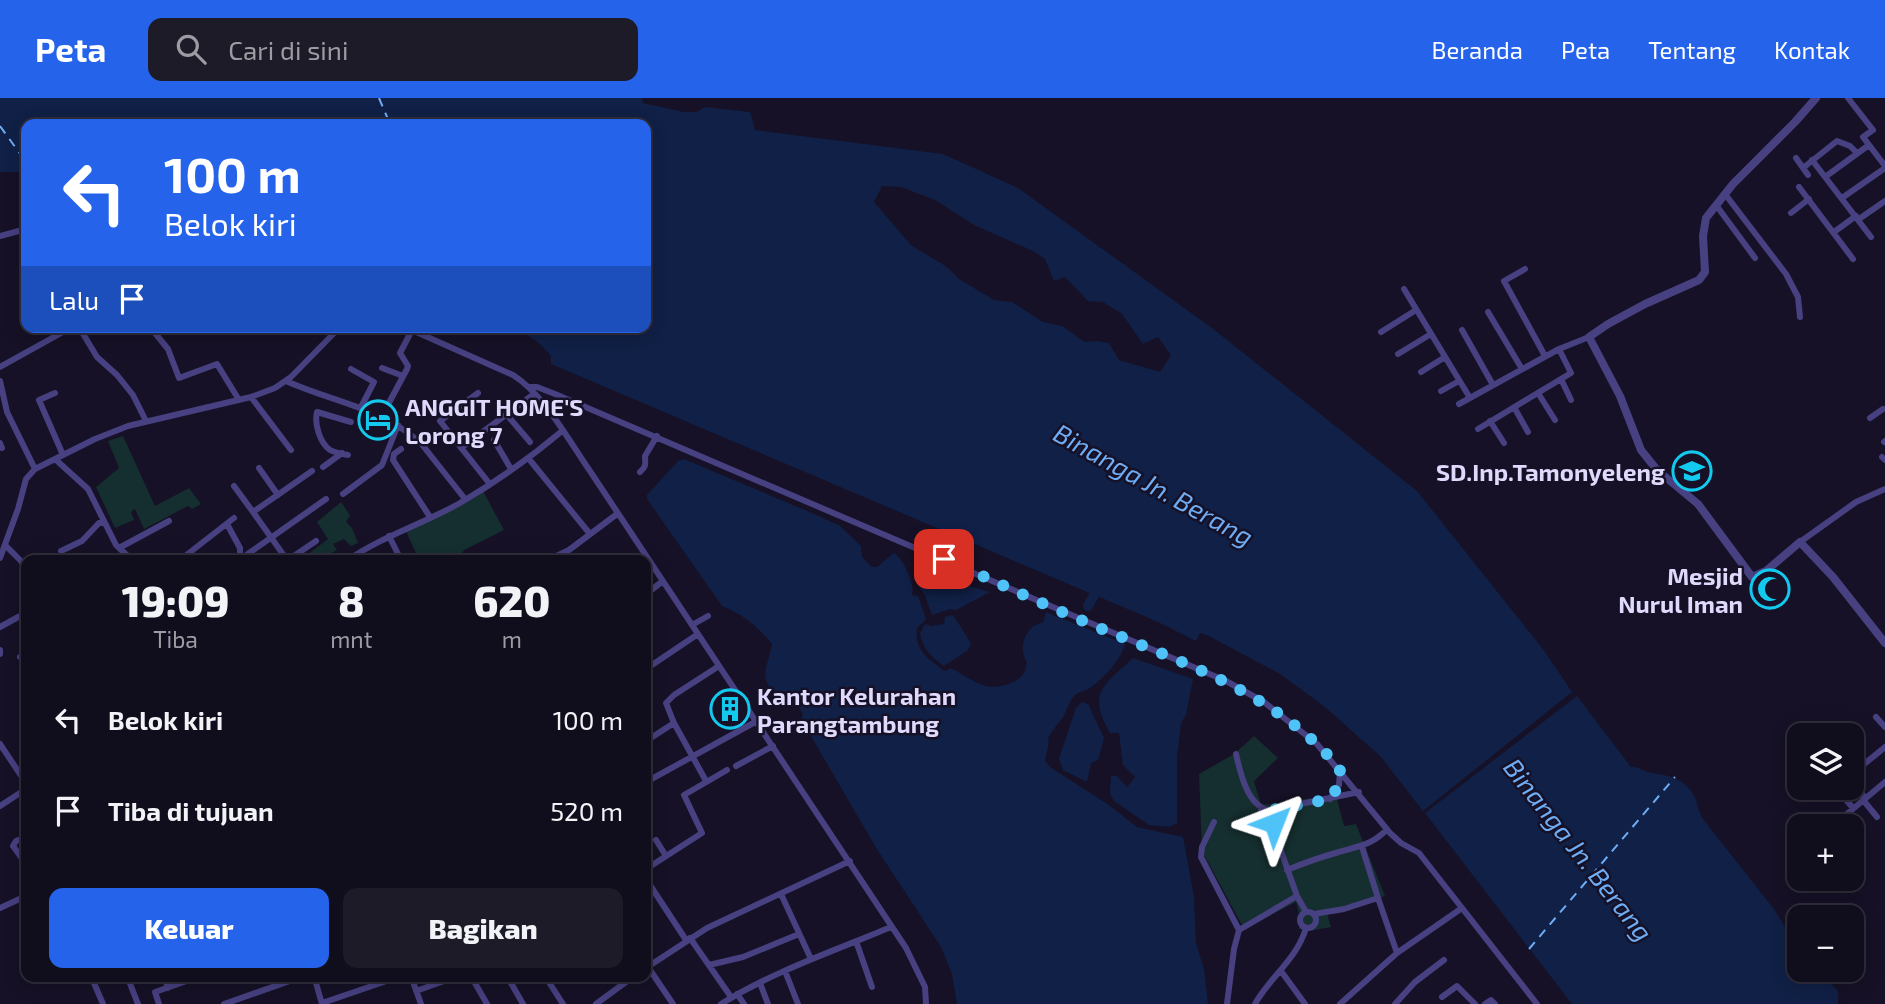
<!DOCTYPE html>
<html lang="id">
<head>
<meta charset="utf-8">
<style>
	:root { --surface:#100d1c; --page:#1e1b29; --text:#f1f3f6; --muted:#9c9ca3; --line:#302d3b; --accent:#2563eb }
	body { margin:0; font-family:"Exo 2",sans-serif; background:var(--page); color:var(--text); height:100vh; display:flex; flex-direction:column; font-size:26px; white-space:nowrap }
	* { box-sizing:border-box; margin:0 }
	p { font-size:23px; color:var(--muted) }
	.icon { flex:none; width:38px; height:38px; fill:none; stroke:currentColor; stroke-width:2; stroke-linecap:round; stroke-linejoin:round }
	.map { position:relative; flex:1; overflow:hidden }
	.side { position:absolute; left:21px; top:457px; width:630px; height:427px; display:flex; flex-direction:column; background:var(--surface); border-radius:14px; box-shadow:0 4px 18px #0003,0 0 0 2px var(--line) }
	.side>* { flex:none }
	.banner { position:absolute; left:21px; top:21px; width:630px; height:214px; border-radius:14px; box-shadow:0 4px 18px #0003,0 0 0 2px var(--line); background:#2563eb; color:#fff; overflow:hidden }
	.controls { position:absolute; left:1787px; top:625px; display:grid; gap:14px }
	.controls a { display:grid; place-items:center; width:77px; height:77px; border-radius:14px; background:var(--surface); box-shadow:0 4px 18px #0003,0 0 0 2px var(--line); font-size:35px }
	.pin { position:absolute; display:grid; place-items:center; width:60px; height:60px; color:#fff; margin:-30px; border-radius:14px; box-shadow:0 4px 10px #0006 }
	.me { position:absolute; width:77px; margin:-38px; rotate:45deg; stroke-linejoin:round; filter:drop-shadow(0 0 5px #0008) }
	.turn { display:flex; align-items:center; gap:24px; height:147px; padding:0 28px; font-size:32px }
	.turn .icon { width:91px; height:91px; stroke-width:2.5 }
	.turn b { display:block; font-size:49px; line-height:60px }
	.then { display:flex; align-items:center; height:66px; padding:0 28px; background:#0003; gap:14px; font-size:26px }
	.eta { display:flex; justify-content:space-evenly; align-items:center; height:119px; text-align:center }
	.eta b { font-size:42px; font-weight:800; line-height:49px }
	.primary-button { display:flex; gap:14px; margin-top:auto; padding:14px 28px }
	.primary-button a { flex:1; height:80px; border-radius:14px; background:var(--accent); color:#fff; font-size:28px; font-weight:800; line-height:80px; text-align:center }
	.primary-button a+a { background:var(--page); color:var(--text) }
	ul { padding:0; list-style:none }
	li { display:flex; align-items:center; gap:21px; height:91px; padding:0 28px }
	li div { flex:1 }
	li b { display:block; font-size:26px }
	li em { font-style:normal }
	header { display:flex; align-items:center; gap:42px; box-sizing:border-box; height:98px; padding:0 35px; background:var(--accent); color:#fff }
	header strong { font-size:33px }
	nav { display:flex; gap:38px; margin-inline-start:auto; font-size:24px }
	.search { width:490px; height:63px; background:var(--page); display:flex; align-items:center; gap:18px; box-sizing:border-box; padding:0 24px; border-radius:14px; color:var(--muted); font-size:26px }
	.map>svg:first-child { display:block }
</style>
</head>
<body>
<header>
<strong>Peta</strong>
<div class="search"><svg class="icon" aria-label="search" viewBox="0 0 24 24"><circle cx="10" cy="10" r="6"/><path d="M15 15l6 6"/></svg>Cari di sini</div>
<nav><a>Beranda</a><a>Peta</a><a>Tentang</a><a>Kontak</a></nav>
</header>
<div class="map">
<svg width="1885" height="906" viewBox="0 0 1885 906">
	<rect width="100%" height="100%" fill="#161126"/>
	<path fill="#152e2f" d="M 123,338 L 155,408 L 189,390 L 201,406 L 192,411 L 188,408 L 144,431 L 135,411 L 131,414 L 134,422 L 115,430 L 96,389 L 119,370 L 108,343 Z
		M 483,393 L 504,432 L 464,452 L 460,459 L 454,462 L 419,462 L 406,433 Z
		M 341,404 L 350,417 L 346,424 L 352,430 L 358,445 L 351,448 L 344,441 L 333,446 L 337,452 L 326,458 L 328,462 L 300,462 L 328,441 L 317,424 Z
		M 1254,638 L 1278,660 L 1254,683 L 1261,707 L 1336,697 L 1344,728 L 1356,726 L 1385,798 L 1327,815 L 1331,829 L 1309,833 L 1299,831 L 1299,816 L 1296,804 L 1244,831 L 1202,753 L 1199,676 L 1234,656 Z"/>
	<path fill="#102046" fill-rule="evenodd" d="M 0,0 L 642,0 L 643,5 L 684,14 L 697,14 L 705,9 L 750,14 L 755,32 L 943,56 L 1018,90 L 1212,230 L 1417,393 L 1543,551 L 1572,594 L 1423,713 L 1380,658 L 1325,609 L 1280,576 L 1207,537 L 1200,535 L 1196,543 L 1158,524 L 551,266 L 551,258 L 541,247 L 517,229 L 646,229 L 646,26 L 26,26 L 26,74 L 0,74 ZM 882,88 L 901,89 L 935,102 L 976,128 L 1033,153 L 1045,161 L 1054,183 L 1065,179 L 1088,203 L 1103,204 L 1122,216 L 1143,246 L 1158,239 L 1171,257 L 1160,274 L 1119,262 L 1109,245 L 1097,243 L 1085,244 L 1062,228 L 1043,224 L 1012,204 L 994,202 L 959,181 L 947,169 L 911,147 L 874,104 Z
		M 684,361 L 819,418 L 840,428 L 861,448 L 862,459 L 872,469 L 877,469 L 894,455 C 904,462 915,485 912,497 L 918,498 L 926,521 L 917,530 C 914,551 927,560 943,572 L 946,573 L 951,570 C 975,583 987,597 1015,583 C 1023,579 1025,574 1027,565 C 1018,549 1024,529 1043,524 L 1046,514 L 1125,546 C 1121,562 1103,581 1090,590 C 1085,593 1080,593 1075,597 C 1068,604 1067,615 1061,622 C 1056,628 1052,633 1048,640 L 1049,645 L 1045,663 L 1050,669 L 1109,707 L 1137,729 L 1183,739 L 1194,799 L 1196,845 L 1204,871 L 1208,906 L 957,906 L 952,876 L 941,849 L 875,748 L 801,621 L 803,617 C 798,603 793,608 781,606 C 758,575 765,580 772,546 C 758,529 743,516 722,508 L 647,401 L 647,397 L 678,363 Z
		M 919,478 L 951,483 L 990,494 L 956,512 L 950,511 L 932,517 L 925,498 L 914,480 Z
		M 953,517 L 971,545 L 968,552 L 944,568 C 932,560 922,550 920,535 L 925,526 L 931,528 L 944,526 L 945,519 Z
		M 1133,560 L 1193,581 L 1186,617 L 1181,625 L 1177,659 L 1177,725 L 1170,729 L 1149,727 L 1114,703 L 1110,696 L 1111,678 L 1117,678 L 1127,689 L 1135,679 L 1123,667 L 1119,635 L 1110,635 C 1087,595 1103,588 1133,560 Z
		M 1577,598 L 1631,669 C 1640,668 1644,674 1652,675 C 1669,677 1688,682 1695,700 C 1699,709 1697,711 1703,721 L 1773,810 L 1787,832 L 1790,843 L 1794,843 L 1797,836 L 1799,837 L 1799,872 L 1817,872 L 1838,893 L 1838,906 L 1572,906 L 1425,715 Z
		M 1082,604 L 1088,606 L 1104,640 L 1098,662 L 1091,665 L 1087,684 L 1063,672 L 1059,661 L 1076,610 Z"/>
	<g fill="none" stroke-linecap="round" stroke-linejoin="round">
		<path stroke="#102046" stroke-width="10" d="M 1088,508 L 1099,488"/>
		<path stroke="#6eadf5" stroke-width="2" stroke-dasharray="9 7" stroke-linecap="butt" d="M 379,0 L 390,26
			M 0,28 L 26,64
			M 1529,851 L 1675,679"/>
		<path stroke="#474081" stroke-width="6" d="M 1848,0 L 1873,32 L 1863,39 L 1885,68
			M 1796,60 L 1808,77
			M 1812,62 L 1871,139
			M 1803,70 L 1837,43 L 1850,48 L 1857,55
			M 1825,79 L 1869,47
			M 1799,89 L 1853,161
			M 1725,96 L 1786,176 L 1798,199 L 1800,219
			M 1842,100 L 1885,70
			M 1716,107 L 1755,160
			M 1791,115 L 1809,101
			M 1859,121 L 1885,103
			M 1834,134 L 1856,118
			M 0,138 L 26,131
			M 1525,171 L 1504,183 L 1545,258
			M 1404,191 L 1470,300
			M 1488,214 L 1522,271
			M 79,229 L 97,259 L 117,277 L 133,297 L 146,323
			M 122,229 L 127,234 L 136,229
			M 150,229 L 168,251 L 179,280 L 217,266 L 239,302
			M 405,229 L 513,277 C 545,297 570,345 592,376 L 906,850 L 925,889 L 926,906
			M 1462,232 L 1493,287
			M 1381,234 L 1416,212
			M 1398,256 L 1431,236
			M 0,269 L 72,229
			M 382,270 L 403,278
			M 351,271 L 374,284 L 361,309
			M 1421,274 L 1445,259
			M 1561,281 L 1571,302
			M 0,283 L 7,314 L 35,371
			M 286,283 C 330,303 379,309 417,342
			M 529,289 L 537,289 L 555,296 L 1226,583 L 1264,604 L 1317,646 L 1390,735 L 1401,745 L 1419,755 L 1537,906
			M 1441,293 L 1459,283
			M 55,295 L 39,302 L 63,357
			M 478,295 L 440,323 L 489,385
			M 1538,295 L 1555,322
			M 251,299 L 291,352
			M 1459,306 L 1559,251 L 1589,239
			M 1514,309 L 1528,334
			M 507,317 L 530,344
			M 382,318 L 407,271 L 408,268 L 400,255 L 412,232
			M 1870,320 L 1883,311
			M 1490,323 L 1504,345
			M 1478,331 L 1571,275 L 1559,251
			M 494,342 L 511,371
			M 420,344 L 465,401
			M 1884,344 L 1885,343
			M 0,345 L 2,350
			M 461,350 L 534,296
			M 401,351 L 394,356 L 393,362 L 430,419
			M 348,357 C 343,356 335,355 330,352 C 320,345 314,326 317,314 L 351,324
			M 1882,359 L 1885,362
			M 55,361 L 88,391 L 116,447 L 132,462
			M 529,361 L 590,436
			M 323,369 L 342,355
			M 259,370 L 278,397
			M 640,374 C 647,368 645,366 645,358 L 657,338
			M 234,388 L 253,414
			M 343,396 L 382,367 L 398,327
			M 227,426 L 240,450 L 240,462
			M 389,438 L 401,462
			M 1800,444 L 1856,404 L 1885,391
			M 6,448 L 21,463 L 26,473
			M 119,450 L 169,423
			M 61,453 L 82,443 L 99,425 L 105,425
			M 245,458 L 326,401
			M 0,460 L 18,411 L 26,381 L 35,371 L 95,341 L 128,328 L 251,299 L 275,290 L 291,279 L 340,229
			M 180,462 L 234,420
			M 287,462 L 253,414 L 312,373
			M 288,462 L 316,443
			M 348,462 C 383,438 423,426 460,405 C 496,384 530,360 562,333
			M 548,462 L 569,452 L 617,416
			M 646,496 L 663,483
			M 692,527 L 708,518
			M 0,529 L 20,518 L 26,519
			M 0,552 L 0,556
			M 20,559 L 26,555
			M 646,571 L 698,536
			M 23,591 L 26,598
			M 1876,619 L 1885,629
			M 646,643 L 674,625
			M 0,646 L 26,685
			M 1236,656 C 1240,674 1248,711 1271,712
			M 736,668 L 773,648
			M 1852,676 L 1885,649
			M 1852,682 L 1865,700
			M 706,683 L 674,625 L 666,605 L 674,597 L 719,568
			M 646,684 L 757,623
			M 1836,690 L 1853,710
			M 1824,693 L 1828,690
			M 1330,701 L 1339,687 L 1340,673
			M 1863,702 L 1877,719
			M 0,708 L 26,691
			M 1261,710 L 1261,718 L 1274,725
			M 1214,724 L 1202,749 L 1201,759 L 1239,832
			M 1849,728 L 1842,720 L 1885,684
			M 1852,732 L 1860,742
			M 26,739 L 16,743 L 13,748 L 26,766
			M 656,742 L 666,758
			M 1362,749 L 1378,800
			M 646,771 L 702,735 L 684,697 L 727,672
			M 1287,772 C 1304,765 1321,759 1339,754 C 1358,748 1373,747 1387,731
			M 646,781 L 686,842
			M 781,796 L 811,861
			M 1297,798 L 1306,814
			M 0,810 L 26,798
			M1300 822a8 8 0 1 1 16 0a8 8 0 1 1-16 0Z
			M 1314,816 L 1344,811 L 1378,800 L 1397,855 L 1340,906
			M 690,840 L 731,899
			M 856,843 L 872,889
			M 1397,855 L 1462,810
			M 709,867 L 743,859 L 799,836
			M 648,869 L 673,906
			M 646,870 L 707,830 L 850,763
			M 785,873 L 798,906
			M 1281,873 L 1305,906
			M 91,878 L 103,906
			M 127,878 L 138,906
			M 164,878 L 168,890
			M 314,878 L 322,906
			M 411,878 L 421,906
			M 471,878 L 487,906
			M 507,878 L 523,906
			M 545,878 L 563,906
			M 760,885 L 768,906
			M 416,893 L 458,878
			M 737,896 L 744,906
			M 1442,899 L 1457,888 L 1475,906
			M 322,905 L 401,878
			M 159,906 L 155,894 L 201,878
			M 224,906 L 304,878
			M 596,906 L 634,878
			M 721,906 C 774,873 834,853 891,829
			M 1227,906 L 1234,851 L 1239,832 L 1297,798 L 1281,753 L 1271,712 L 1359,694
			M 1255,906 C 1270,879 1297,861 1306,830
			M 1395,906 L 1415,884 L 1444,862
			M 1485,906 L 1491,902 L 1495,906"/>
		<path stroke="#474081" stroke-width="8" d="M 1816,0 L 1795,24 L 1733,86 L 1706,120 L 1703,138 L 1705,174 L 1699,182 L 1645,206 L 1608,226 L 1589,239 L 1620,298 L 1641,352 L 1657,372 L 1698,406 L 1752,479 L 1766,473 L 1800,444 L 1833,479 L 1885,545"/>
	</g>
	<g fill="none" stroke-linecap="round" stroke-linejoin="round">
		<path stroke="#4fc3f7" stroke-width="12" stroke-dasharray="0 21.6" d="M 944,461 C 995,483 1044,507 1095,528 C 1183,565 1277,595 1340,671 L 1339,687 L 1330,701 L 1271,712 L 1274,725"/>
	</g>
	<defs>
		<g id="hotel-ring" transform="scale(2.0125)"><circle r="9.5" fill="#161126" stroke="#13c9ee" stroke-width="1.5"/><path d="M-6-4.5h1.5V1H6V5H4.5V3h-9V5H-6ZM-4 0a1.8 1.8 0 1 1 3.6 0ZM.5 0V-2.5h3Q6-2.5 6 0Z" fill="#13c9ee"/></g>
		<g id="school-ring" transform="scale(2.0125)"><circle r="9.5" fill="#161126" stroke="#13c9ee" stroke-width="1.5"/><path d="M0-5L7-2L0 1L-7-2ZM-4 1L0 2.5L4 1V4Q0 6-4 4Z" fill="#13c9ee"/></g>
		<g id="mosque-ring" transform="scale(2.0125)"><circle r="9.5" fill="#161126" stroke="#13c9ee" stroke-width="1.5"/><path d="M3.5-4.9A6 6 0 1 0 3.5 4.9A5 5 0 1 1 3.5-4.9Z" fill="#13c9ee"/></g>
		<g id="building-ring" transform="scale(2.0125)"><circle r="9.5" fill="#161126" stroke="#13c9ee" stroke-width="1.5"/><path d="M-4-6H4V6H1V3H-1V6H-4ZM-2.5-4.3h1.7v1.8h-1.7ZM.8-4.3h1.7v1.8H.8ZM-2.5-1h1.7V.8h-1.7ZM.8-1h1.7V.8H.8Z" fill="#13c9ee"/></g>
	</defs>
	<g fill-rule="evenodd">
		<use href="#hotel-ring" x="378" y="322"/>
		<use href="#school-ring" x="1692" y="373"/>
		<use href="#mosque-ring" x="1770" y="491"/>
		<use href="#building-ring" x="730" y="611"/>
	</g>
	<g text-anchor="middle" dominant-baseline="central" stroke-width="5" stroke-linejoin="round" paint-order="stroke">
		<g font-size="24" font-weight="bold" fill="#dfd9fc" stroke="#161126" text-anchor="start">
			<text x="405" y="308">ANGGIT HOME'S<tspan x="405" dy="28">Lorong 7</tspan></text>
			<text x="1665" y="373" text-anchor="end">SD.Inp.Tamonyeleng</text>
			<text x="1743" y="477" text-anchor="end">Mesjid<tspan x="1743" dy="28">Nurul Iman</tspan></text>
			<text x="757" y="597">Kantor Kelurahan<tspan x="757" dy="28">Parangtambung</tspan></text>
		</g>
		<g font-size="26" font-style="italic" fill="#6eadf5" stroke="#161126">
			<text transform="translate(1154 386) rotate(29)">Binanga Jn. Berang</text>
			<text transform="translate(1579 751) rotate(52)">Binanga Jn. Berang</text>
		</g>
	</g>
</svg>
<div class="controls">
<a><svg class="icon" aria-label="layers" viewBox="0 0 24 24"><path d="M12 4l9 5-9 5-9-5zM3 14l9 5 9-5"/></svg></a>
<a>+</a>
<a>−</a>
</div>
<div class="pin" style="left:944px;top:461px;background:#d93025"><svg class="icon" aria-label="arrive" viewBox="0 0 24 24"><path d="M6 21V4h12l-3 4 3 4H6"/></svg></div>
<svg class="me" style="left:1274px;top:725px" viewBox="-20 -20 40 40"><path d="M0-17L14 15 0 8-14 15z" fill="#4fc3f7" stroke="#fff" stroke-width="4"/></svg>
<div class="banner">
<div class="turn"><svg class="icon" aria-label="left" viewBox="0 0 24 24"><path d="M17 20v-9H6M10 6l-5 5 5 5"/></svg><div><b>100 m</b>Belok kiri</div></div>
<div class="then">Lalu<svg class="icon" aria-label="arrive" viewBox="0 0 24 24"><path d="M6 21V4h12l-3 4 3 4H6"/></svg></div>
</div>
<section class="side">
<div class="eta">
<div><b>19:09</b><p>Tiba</p></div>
<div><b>8</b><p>mnt</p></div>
<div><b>620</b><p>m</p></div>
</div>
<ul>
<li><svg class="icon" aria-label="left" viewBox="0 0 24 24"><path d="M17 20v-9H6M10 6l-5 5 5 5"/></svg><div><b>Belok kiri</b></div><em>100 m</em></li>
<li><svg class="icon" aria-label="arrive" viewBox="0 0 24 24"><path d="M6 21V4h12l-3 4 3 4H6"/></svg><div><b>Tiba di tujuan</b></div><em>520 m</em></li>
</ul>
<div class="primary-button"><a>Keluar</a><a>Bagikan</a></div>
</section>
</div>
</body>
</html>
